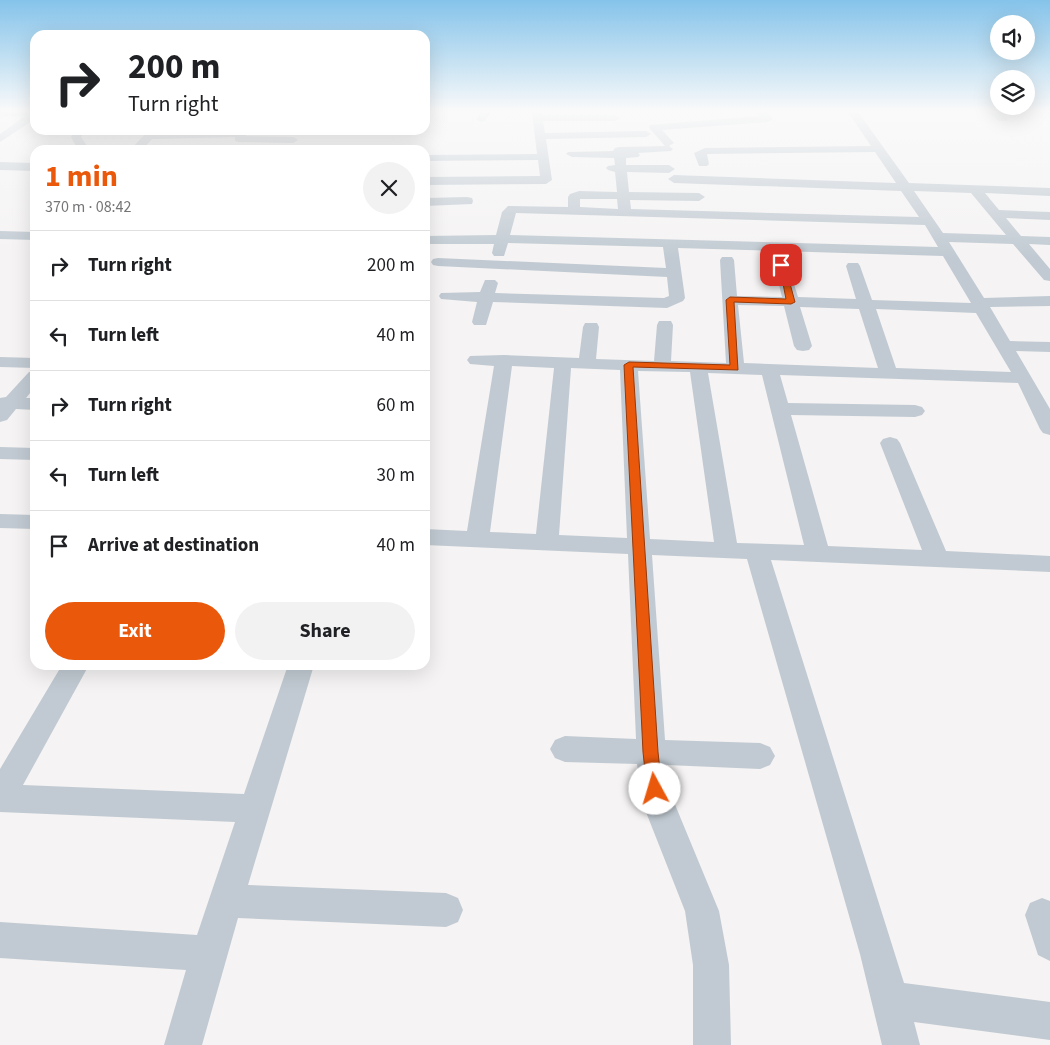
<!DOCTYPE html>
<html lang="en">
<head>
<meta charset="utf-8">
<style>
	:root { --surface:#fff; --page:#f2f2f2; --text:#202124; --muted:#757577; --line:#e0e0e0; --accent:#ea580c }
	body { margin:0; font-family:"Source Sans 3",sans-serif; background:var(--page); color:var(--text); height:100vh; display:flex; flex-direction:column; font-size:19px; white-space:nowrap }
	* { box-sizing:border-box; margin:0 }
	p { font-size:16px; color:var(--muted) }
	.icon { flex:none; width:28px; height:28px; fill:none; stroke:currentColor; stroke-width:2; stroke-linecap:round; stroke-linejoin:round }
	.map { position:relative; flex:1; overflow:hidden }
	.sheet { position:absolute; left:30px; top:145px; width:400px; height:525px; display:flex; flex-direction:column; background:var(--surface); border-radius:15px; box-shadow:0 5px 20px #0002 }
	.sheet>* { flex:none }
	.hud { position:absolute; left:30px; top:30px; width:400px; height:105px; border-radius:15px; box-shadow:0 5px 20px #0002; background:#fff; color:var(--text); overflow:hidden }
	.fabs { position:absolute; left:990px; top:15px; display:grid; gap:10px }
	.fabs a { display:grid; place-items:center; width:45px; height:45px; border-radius:50%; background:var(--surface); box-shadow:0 5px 20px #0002; font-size:25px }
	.pin { position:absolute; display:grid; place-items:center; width:42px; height:42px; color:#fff; margin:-21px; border-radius:10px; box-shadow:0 2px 8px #0006 }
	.me { position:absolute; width:55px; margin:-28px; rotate:354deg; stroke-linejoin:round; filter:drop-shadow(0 0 4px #0008) }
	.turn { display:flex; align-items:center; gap:18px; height:105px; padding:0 15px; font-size:22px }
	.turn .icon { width:65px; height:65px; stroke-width:2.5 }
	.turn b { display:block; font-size:35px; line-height:42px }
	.round { display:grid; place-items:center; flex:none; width:52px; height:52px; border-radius:26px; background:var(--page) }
	.head { display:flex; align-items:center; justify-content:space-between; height:85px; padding:0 15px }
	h1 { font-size:30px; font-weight:700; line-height:38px; color:var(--accent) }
	.button { display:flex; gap:10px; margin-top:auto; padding:10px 15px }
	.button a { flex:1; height:58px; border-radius:30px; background:var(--accent); color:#fff; font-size:20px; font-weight:700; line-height:58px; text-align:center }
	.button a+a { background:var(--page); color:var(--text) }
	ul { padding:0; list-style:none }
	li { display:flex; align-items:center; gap:15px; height:70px; padding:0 15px; border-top:1px solid var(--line) }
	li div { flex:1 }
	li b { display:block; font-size:19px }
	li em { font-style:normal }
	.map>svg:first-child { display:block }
</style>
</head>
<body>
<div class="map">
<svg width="1050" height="1045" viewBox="0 0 1050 1045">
	<rect width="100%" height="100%" fill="#f5f3f3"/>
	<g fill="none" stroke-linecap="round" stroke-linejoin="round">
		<path fill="#c1cad2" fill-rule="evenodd" d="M 0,112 L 35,112 L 35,119 L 0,142 L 0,134 L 25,116 L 0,116 Z
			M 481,112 L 491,112 L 485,121 L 481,122 L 476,119 Z
			M 532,112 L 542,112 L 542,115 L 615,115 L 620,118 L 615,121 L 543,121 L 545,133 L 646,131 L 651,134 L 646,137 L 546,139 L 552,180 L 546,184 L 425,185 L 425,177 L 540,176 L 538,160 L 425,161 L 425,155 L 537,154 Z
			M 756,112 L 767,112 L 773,119 L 768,122 L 662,130 L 674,143 L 669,146 L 673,149 L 671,151 L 638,153 L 640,155 L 638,157 L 626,158 L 626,165 L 669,165 L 675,169 L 669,173 L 627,172 L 629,192 L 699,193 L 705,197 L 699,201 L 630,200 L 631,209 L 919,217 L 901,191 L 674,183 L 668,179 L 674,175 L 896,183 L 875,152 L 707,154 L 709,164 L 707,166 L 699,166 L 694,153 L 705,148 L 871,146 L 848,112 L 858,112 L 909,183 L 1050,188 L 1050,196 L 985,193 L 999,210 L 1050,212 L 1050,220 L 1006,218 L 1021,236 L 1050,237 L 1050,245 L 1029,244 L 1050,269 L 1050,281 L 1044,280 L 1013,244 L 949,242 L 984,298 L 1050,296 L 1050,306 L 990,307 L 1010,341 L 1050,342 L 1050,352 L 1016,351 L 1050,409 L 1050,435 L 1043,433 L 1040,429 L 1018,383 L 780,375 L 788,403 L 915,405 L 922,407 L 925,411 L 922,415 L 915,417 L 791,415 L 828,546 L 922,550 L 880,443 L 883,439 L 890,437 L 897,439 L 900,443 L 946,551 L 1050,556 L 1050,572 L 771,560 L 904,983 L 1050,1002 L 1050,1040 L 914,1022 L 920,1045 L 882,1045 L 860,954 L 747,559 L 652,555 L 665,740 L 760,743 L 770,747 L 775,756 L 770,765 L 760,769 L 667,765 L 670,789 L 676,807 L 719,911 L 729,965 L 731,1045 L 693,1045 L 693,965 L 685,911 L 644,807 L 640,789 L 637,764 L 565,762 L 555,758 L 550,749 L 555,740 L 565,736 L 636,739 L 628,554 L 425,545 L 425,529 L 467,531 L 494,366 L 470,364 L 467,360 L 470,356 L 504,355 L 579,358 L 583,327 L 585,323 L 597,323 L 599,327 L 596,359 L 654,361 L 657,325 L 659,321 L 671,321 L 673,325 L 671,361 L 726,363 L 720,260 L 722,257 L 732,257 L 734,260 L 737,296 L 782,297 L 774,265 L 776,262 L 786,262 L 788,265 L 798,297 L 856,299 L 846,266 L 848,263 L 858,263 L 860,266 L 872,300 L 971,303 L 943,256 L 678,248 L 685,298 L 683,301 L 667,308 L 493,302 L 486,325 L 474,325 L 472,322 L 477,302 L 441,299 L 439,296 L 441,293 L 480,292 L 485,280 L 495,280 L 498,283 L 495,293 L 664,298 L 669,296 L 667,277 L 438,266 L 433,265 L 431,262 L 433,259 L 438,258 L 666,268 L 663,247 L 508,243 L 504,256 L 494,256 L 492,253 L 494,244 L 425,244 L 425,236 L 496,235 L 502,212 L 508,206 L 568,207 L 568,197 L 570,194 L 579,191 L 617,192 L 615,172 L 608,170 L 606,168 L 608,166 L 615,165 L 614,158 L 572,157 L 566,154 L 568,152 L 613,151 L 615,148 L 619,147 L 665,146 L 650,129 L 649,127 L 650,125 L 760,116 ZM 914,191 L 971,193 L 1006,235 L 943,233 ZM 580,199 L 617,199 L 618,209 L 580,207 ZM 516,213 L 925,225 L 938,247 L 510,235 ZM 738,305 L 784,306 L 794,346 L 797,350 L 803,351 L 809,350 L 812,346 L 800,307 L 859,309 L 878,368 L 744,363 ZM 876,309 L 976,313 L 1011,372 L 896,368 ZM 512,366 L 554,368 L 536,534 L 490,532 ZM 571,368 L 620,370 L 627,538 L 559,535 ZM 638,371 L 690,372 L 714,542 L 650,539 ZM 708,373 L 762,375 L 804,545 L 737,543 Z
			M 987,112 L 999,112 L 1008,119 L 1007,121 L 999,121 Z
			M 76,130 L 86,130 L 81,137 L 90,150 L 78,150 L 71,137 Z
			M 149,130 L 160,130 L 158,133 L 242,131 L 246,132 L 246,136 L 293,137 L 298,140 L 293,143 L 239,142 L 235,141 L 235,137 L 152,139 L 142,150 L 130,150 Z
			M 0,162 L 35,163 L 35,171 L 0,170 Z
			M 467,197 L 472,198 L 473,201 L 472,204 L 425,206 L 425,198 Z
			M 0,231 L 35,232 L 35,240 L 0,239 Z
			M 0,357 L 35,358 L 35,368 L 0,367 Z
			M 35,371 L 35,387 L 26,398 L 35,398 L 35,410 L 16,409 L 7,420 L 0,422 L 0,398 L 6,397 L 29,372 Z
			M 0,447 L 35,448 L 35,460 L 0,459 Z
			M 0,514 L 35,515 L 35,529 L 0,528 Z
			M 62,665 L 89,665 L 23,785 L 244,794 L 288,665 L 314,665 L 248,885 L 446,893 L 458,898 L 463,910 L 458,922 L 446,927 L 238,918 L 202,1045 L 164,1045 L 186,970 L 0,958 L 0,922 L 197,935 L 235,822 L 0,812 L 0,769 Z
			M 1042,898 L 1050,901 L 1050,961 L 1038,955 L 1025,915 L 1030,903 Z"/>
	</g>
	<linearGradient id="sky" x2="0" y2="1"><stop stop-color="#85c3ea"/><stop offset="0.43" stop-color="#fafafa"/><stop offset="1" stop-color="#fafafa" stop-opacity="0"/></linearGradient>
	<rect width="1050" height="258" fill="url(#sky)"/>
	<path fill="#ea580c" stroke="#983908" d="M 779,263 L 785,265 L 795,302 L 791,304 L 734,302 L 738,370 L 633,367 L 658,752 L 662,789 L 660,794 L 655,796 L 649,794 L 647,789 L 643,752 L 624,365 L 629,362 L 730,365 L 726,300 L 730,297 L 786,299 Z"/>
</svg>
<div class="fabs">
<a><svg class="icon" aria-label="sound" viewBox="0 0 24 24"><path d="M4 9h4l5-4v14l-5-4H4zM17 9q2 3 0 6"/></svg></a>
<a><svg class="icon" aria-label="layers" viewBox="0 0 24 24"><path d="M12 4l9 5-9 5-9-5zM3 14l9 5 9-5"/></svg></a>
</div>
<div class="pin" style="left:781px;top:265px;background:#d93025"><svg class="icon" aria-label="arrive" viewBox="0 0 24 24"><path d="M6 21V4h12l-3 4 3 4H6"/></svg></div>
<svg class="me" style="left:655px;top:789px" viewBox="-20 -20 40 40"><circle r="19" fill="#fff"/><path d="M0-13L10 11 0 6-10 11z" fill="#ea580c"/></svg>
<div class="hud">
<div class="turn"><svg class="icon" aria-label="right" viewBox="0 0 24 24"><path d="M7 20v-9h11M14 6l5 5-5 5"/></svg><div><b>200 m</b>Turn right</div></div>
</div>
<section class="sheet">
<div class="head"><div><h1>1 min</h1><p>370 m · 08:42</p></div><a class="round"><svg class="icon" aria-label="close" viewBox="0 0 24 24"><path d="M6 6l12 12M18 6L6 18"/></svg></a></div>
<ul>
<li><svg class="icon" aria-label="right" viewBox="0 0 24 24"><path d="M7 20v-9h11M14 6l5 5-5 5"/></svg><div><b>Turn right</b></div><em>200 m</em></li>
<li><svg class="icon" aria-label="left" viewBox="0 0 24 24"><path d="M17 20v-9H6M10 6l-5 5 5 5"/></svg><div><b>Turn left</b></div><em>40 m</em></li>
<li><svg class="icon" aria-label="right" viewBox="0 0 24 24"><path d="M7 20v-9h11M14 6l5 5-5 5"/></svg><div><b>Turn right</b></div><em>60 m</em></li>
<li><svg class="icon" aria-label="left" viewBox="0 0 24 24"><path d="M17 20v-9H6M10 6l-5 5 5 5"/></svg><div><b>Turn left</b></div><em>30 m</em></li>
<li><svg class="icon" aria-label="arrive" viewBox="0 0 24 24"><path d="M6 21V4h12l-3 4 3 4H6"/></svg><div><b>Arrive at destination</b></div><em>40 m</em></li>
</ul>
<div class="button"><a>Exit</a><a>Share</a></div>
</section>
</div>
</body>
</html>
